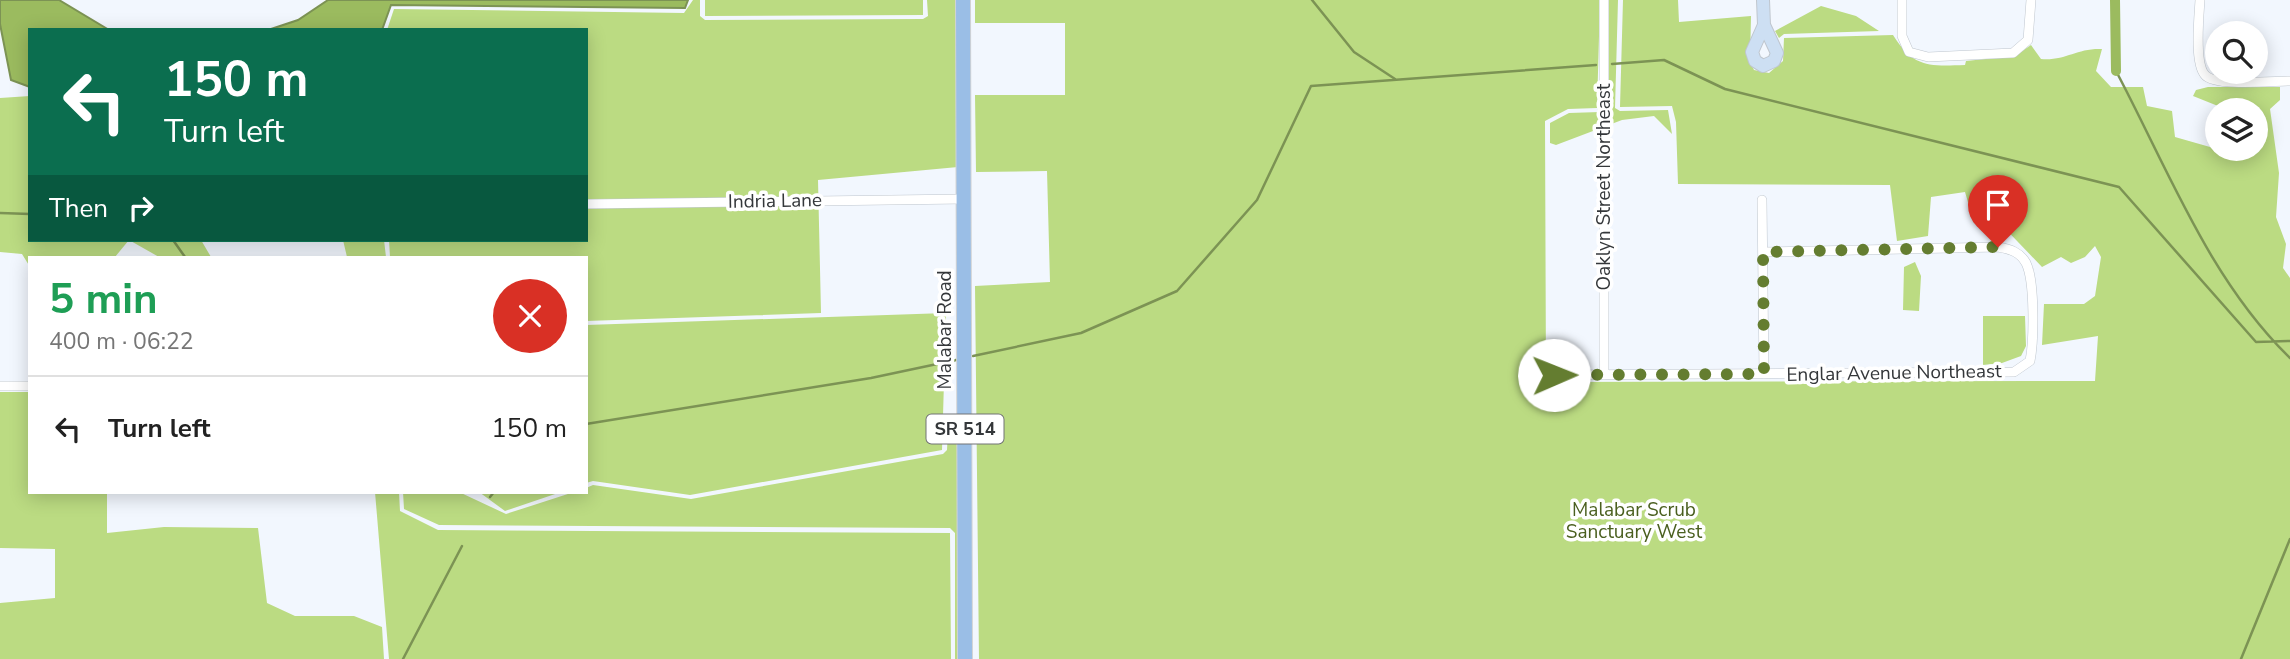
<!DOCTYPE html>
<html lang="en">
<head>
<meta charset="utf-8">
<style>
	:root { --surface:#fff; --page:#f6f6f6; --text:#222; --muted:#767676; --line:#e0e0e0 }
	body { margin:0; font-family:"Nunito Sans",sans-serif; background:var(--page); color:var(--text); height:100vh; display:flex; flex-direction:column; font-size:26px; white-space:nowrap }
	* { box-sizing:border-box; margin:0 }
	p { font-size:23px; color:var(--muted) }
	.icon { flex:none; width:38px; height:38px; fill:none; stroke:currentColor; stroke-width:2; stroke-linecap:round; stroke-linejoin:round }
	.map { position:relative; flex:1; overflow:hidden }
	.drawer { position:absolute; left:28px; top:256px; width:560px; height:238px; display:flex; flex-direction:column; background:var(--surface); border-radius:0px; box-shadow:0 4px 18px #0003 }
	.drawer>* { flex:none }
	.guide { position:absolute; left:28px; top:28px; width:560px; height:214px; border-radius:0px; box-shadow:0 4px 18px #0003; background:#0b6e4f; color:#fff; overflow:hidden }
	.buttons { position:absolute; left:2205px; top:21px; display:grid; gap:14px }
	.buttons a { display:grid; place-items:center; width:63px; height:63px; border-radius:50%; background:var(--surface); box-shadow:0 4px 18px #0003; font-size:35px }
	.pin { position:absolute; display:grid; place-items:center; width:60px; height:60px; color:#fff; margin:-72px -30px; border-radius:50% 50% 50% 0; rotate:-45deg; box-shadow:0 0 7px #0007 }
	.pin .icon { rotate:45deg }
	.me { position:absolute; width:77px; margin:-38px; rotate:89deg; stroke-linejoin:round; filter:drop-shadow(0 0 5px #0008) }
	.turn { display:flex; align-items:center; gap:24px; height:147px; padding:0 21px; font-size:32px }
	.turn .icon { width:91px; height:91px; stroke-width:2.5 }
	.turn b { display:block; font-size:49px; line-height:60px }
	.then { display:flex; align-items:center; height:66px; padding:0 21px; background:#0003; gap:14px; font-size:26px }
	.round { display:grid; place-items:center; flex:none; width:74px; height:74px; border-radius:37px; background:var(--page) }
	.head { display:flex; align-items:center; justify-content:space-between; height:119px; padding:0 21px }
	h1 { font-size:42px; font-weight:700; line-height:52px; color:#1e9e55 }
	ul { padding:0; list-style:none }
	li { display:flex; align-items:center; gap:21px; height:105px; padding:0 21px; border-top:2px solid var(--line) }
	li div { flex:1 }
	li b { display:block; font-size:26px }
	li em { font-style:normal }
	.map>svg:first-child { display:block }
</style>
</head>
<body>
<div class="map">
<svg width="2290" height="659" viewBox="0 0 2290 659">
	<rect width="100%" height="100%" fill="#f2f7fe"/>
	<path fill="#bbdb82" d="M 693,0 L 700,0 L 700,16 L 705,20 L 923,19 L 928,16 L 927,0 L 958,0 L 958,167 L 818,180 L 821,313 L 586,321 L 586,257 L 390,257 L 389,240 L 586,240 L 586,30 L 387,30 L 394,9 L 684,13 Z
		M 705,0 L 923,0 L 923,15 L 705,16 Z
		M 975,0 L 1600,0 L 1597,108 L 1568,109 L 1545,121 L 1546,382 L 2095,381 L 2098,336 L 2042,345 L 2044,304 L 2084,304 L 2095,296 L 2101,257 L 2095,246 L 2085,257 L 2071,263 L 2061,257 L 2042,267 L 1994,217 L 1970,209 L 1965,192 L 1931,197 L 1928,236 L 1897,241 L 1890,185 L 1678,184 L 1676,122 L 1672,106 L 1620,107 L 1623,0 L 1678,0 L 1679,22 L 1751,16 L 1750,62 L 1754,70 L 1769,73 L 1783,61 L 1784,38 L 1893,35 C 1914,68 1928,66 1965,65 L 1966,61 L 2015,56 L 2031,45 L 2041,59 C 2066,61 2076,48 2102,49 L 2096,71 L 2111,87 L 2143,87 L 2147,106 L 2172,111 L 2175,137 L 2217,149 L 2256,149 L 2256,110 L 2240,110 L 2239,106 L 2218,106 L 2193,96 L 2196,90 L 2208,87 L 2280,87 L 2280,100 L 2270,109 L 2279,173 L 2276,217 L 2286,244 L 2283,268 L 2290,278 L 2290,659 L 979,659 L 975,286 L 1050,282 L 1047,171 L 976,172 L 975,95 L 1065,95 L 1065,23 L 975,23 Z
		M 1605,0 L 1618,0 L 1615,108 L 1620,111 L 1668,110 L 1672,134 L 1654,116 L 1622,120 L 1556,145 L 1550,143 L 1550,123 L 1569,113 L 1600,112 Z
		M 1821,6 L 1856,16 L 1879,31 L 1784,34 L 1779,38 L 1775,31 Z
		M 30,96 L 30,240 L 201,240 L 211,257 L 159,257 L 129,240 L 115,257 L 30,257 L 30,267 L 22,254 L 0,252 L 0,98 Z
		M 343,240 L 384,240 L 386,257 L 347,257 Z
		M 1915,262 L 1921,276 L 1919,311 L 1903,310 L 1904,267 Z
		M 946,313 L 942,450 L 690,495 L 593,481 L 586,483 L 586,325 Z
		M 1983,316 L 2025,316 L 2026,346 L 2021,356 L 2002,363 L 1983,365 Z
		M 0,392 L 30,392 L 30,492 L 107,492 L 107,533 L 164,527 L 258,528 L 267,603 L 295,616 L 354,616 L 382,627 L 384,659 L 0,659 L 0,603 L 55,598 L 55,549 L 0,548 Z
		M 959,428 L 960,659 L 955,659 L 955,533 L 950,528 L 439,525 L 404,509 L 403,492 L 459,492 L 506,514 L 574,492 L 586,492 L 586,488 L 593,485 L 691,499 L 943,454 L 947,450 L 948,430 Z
		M 375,492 L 399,492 L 400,511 L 438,530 L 950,533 L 951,659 L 389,659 Z
		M 479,492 L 561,492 L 505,511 Z"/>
	<path fill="#9bbb5f" stroke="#7c9354" stroke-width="2" d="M 0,0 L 59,0 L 109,30 L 30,30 L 30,87 L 11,80 L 0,24 Z
		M 328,0 L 688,0 L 685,8 L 391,5 L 382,30 L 268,30 L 298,20 Z"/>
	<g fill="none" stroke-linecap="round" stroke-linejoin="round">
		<path stroke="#7c9354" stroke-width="2.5" d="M 1312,0 L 1354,52 L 1395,79
			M 1612,64 L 1664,60 L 1725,89 L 2119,187 L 2256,342 L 2290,341
			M 2116,71 C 2168,169 2209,279 2290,358
			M 0,213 L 30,214
			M 173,240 L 185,257
			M 973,356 L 1081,333 L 1177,291 L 1257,200 L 1311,86 L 1596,65
			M 586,424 L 871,378 L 956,360
			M 490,497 L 494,492
			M 403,659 L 462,546
			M 2241,659 L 2290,539"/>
		<path stroke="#9bbb5f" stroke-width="10" d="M 2115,0 L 2116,71"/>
		<g stroke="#bfc6ce" stroke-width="10">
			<path id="street" d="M 1604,0 L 1604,375
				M 1902,0 L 1902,36 L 1909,52 L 1928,57 L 2013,53 L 2028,40 L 2031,0
				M 2200,0 C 2199,17 2194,63 2205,75 C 2215,87 2273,81 2290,81
				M 1762,200 L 1764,374
				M 586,204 L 963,199
				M 1554,375 L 2014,372 L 2030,361 C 2034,341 2035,281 2026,263 C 2020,252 2010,249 1998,247 L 1763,252
				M 0,386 L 30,386"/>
		</g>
		<g stroke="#bfc6ce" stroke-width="14">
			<path id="secondary" d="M 1763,0 L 1764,25 L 1752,52 L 1755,61 L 1763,66 L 1774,61 L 1777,53 L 1764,25"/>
		</g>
		<g stroke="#d2d3d4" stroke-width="16">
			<path id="primary" d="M 963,0 L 965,659"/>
		</g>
		<use href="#street" stroke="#fff" stroke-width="9"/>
		<use href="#secondary" stroke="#cddff3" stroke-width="12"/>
		<use href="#primary" stroke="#9abee6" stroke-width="14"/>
	</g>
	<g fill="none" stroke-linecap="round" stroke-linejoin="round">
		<path stroke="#647d30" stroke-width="12" stroke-dasharray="0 21.6" d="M 1554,375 L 1764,374 L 1763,252 L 1998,247"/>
	</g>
	<g text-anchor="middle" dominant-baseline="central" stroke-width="7" stroke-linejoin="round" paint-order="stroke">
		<rect fill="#fff" stroke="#717375" stroke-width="2" x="926.5" y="414.5" width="77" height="29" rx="5"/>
		<g font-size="18" font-weight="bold" fill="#34373a">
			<text x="965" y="429">SR 514</text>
		</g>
		<g font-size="19" fill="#34373a" stroke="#fff">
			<text transform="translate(1604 187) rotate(-90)">Oaklyn Street Northeast</text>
			<text transform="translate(775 201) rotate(-1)">Indria Lane</text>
			<text transform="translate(945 330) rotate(-90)">Malabar Road</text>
			<text transform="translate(1894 373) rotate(-1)">Englar Avenue Northeast</text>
		</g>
		<g font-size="19" fill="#4a5f1f" stroke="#fff">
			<text x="1634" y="510">Malabar Scrub<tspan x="1634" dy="22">Sanctuary West</tspan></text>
		</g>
	</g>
</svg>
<div class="buttons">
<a><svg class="icon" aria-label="search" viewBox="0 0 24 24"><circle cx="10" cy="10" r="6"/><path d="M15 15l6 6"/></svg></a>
<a><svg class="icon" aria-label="layers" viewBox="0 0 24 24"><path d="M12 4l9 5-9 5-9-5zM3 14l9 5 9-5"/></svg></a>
</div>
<div class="pin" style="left:1998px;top:247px;background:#d93025"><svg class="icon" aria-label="arrive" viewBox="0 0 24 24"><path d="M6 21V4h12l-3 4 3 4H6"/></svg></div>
<svg class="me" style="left:1554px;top:375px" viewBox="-20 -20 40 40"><circle r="19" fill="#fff"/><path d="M0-13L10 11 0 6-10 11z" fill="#647d30"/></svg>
<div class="guide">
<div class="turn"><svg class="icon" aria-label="left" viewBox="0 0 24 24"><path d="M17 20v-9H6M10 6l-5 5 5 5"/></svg><div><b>150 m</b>Turn left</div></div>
<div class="then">Then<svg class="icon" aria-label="right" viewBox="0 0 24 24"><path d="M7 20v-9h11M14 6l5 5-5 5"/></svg></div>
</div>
<section class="drawer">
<div class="head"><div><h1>5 min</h1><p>400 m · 06:22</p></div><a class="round" style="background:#d93025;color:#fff"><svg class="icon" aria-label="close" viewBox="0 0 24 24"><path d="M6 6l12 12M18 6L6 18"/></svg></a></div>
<ul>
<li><svg class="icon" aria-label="left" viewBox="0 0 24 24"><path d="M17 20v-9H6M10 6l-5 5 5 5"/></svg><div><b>Turn left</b></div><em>150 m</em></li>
</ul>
</section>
</div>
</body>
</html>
